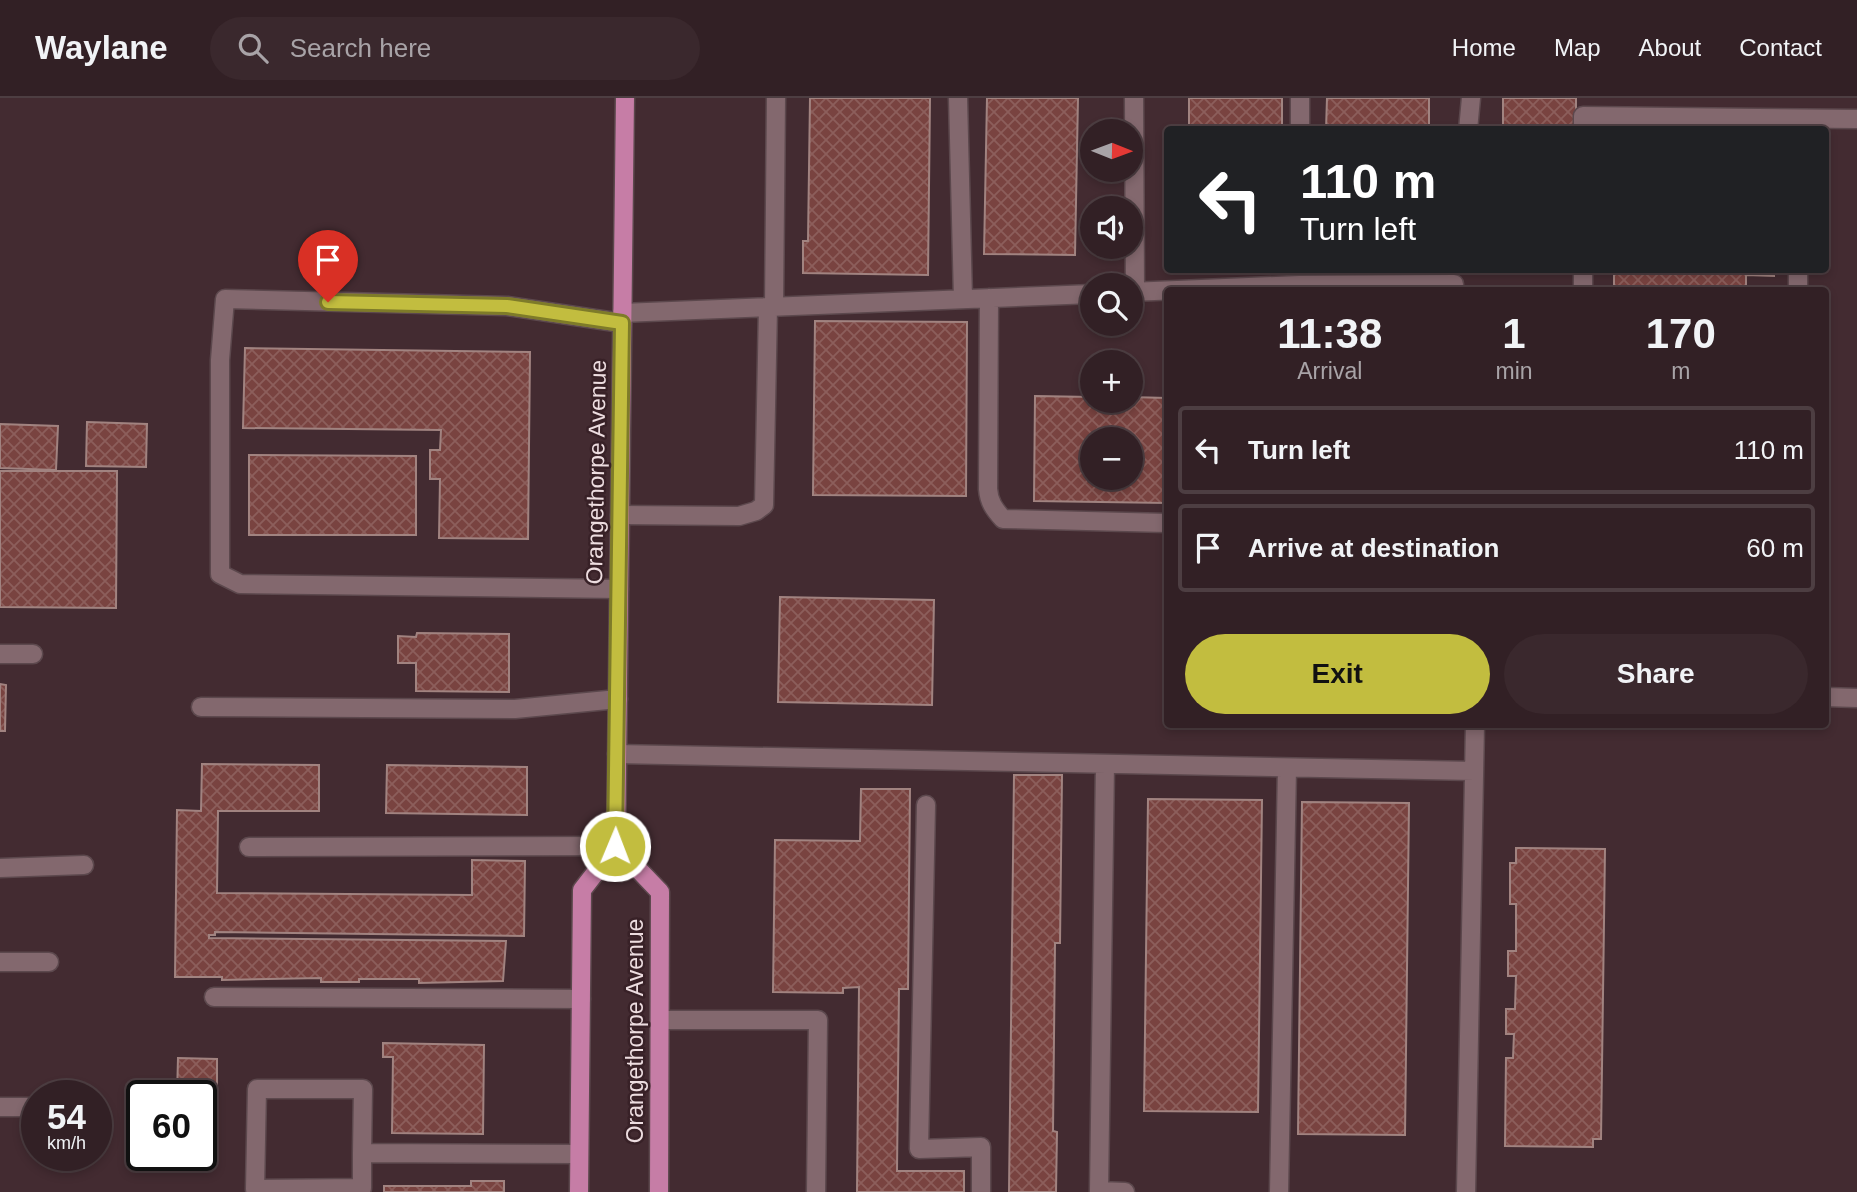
<!DOCTYPE html>
<html lang="en">
<head>
<meta charset="utf-8">
<style>
	:root { --surface:#322025; --page:#3a282d; --text:#f1f3f6; --muted:#a8a3a7; --line:#4d3e42; --accent:#c2bd3f }
	body { margin:0; font-family:Arial,sans-serif; background:var(--page); color:var(--text); height:100vh; display:flex; flex-direction:column; font-size:26px; white-space:nowrap }
	* { box-sizing:border-box; margin:0 }
	p { font-size:23px; color:var(--muted) }
	.icon { flex:none; width:38px; height:38px; fill:none; stroke:currentColor; stroke-width:2; stroke-linecap:round; stroke-linejoin:round }
	.map { position:relative; flex:1; overflow:hidden }
	.panel { position:absolute; left:1164px; top:189px; width:665px; height:441px; display:flex; flex-direction:column; background:var(--surface); border-radius:7px; box-shadow:0 4px 10px #0003,0 0 0 2px var(--line) }
	.panel>* { flex:none }
	.hud { position:absolute; left:1164px; top:28px; width:665px; height:147px; border-radius:7px; box-shadow:0 4px 10px #0003,0 0 0 2px var(--line); background:#202124; color:#fff; overflow:hidden }
	.needle { width:46px; rotate:91deg }
	.buttons { position:absolute; left:1080px; top:21px; display:grid; gap:14px }
	.buttons a { display:grid; place-items:center; width:63px; height:63px; border-radius:50%; background:var(--surface); box-shadow:0 4px 10px #0003,0 0 0 2px var(--line); font-size:35px }
	.speed { position:absolute; left:21px; top:982px; display:flex; gap:14px; font-size:35px; font-weight:700; text-align:center }
	.speed>* { display:grid; place-content:center; width:91px; height:91px; border-radius:50%; background:var(--surface); box-shadow:0 4px 10px #0003,0 0 0 2px var(--line); line-height:1 }
	.speed small { font-size:18px; font-weight:400 }
	.speed .limit { border:4px solid #111; border-radius:10px; background:#fff; color:#111 }
	.pin { position:absolute; display:grid; place-items:center; width:60px; height:60px; color:#fff; margin:-72px -30px; border-radius:50% 50% 50% 0; rotate:-45deg; box-shadow:0 0 7px #0007 }
	.pin .icon { rotate:45deg }
	.me { position:absolute; width:77px; margin:-38px; rotate:1deg; stroke-linejoin:round; filter:drop-shadow(0 0 5px #0008) }
	.turn { display:flex; align-items:center; gap:24px; height:147px; padding:0 21px; font-size:32px }
	.turn .icon { width:91px; height:91px; stroke-width:2.5 }
	.turn b { display:block; font-size:49px; line-height:60px }
	.eta { display:flex; justify-content:space-evenly; align-items:center; height:119px; text-align:center }
	.eta b { font-size:42px; font-weight:600; line-height:49px }
	.button { display:flex; gap:14px; margin-top:auto; padding:14px 21px }
	.button a { flex:1; height:80px; border-radius:42px; background:var(--accent); color:#111; font-size:28px; font-weight:600; line-height:80px; text-align:center }
	.button a+a { background:var(--page); color:var(--text) }
	ul { padding:0; list-style:none }
	li { display:flex; align-items:center; gap:21px; height:88px; margin:0 14px 10px; padding:0 7px; border:4px solid var(--line); border-radius:7px }
	li div { flex:1 }
	li b { display:block; font-size:26px }
	li em { font-style:normal }
	header { display:flex; align-items:center; gap:42px; box-sizing:border-box; height:98px; padding:0 35px; background:var(--surface); border-bottom:2px solid var(--line) }
	header strong { font-size:33px }
	nav { display:flex; gap:38px; margin-inline-start:auto; font-size:24px }
	.search { width:490px; height:63px; background:var(--page); display:flex; align-items:center; gap:18px; box-sizing:border-box; padding:0 24px; border-radius:38px; color:var(--muted); font-size:26px }
	.map>svg:first-child { display:block }
</style>
</head>
<body>
<header>
<strong>Waylane</strong>
<div class="search"><svg class="icon" aria-label="search" viewBox="0 0 24 24"><circle cx="10" cy="10" r="6"/><path d="M15 15l6 6"/></svg>Search here</div>
<nav><a>Home</a><a>Map</a><a>About</a><a>Contact</a></nav>
</header>
<div class="map">
<svg width="1857" height="1094" viewBox="0 0 1857 1094">
	<defs>
		<pattern id="building-cross-hatch" width="8" height="8" patternUnits="userSpaceOnUse" patternTransform="scale(1.75)"><rect width="8" height="8" fill="#794340"/><path d="M0 0l8 8M0 8l8-8" fill="none" stroke="#8c5e5b"/></pattern>
	</defs>
	<rect width="100%" height="100%" fill="#432b31"/>
	<path fill="url(#building-cross-hatch)" stroke="#a18380" stroke-width="2" fill-rule="evenodd" d="M 810,0 L 930,0 L 928,177 L 803,175 L 803,143 L 808,143 Z
		M 987,0 L 1078,0 L 1075,157 L 984,156 Z
		M 1189,0 L 1282,0 L 1282,32 L 1189,32 Z
		M 1327,0 L 1429,0 L 1429,32 L 1326,32 Z
		M 1503,0 L 1576,0 L 1576,32 L 1503,30 Z
		M 1616,30 L 1740,32 L 1616,32 Z
		M 1614,172 L 1774,172 L 1774,178 L 1746,177 L 1746,192 L 1614,192 Z
		M 815,223 L 967,224 L 966,398 L 813,397 Z
		M 245,250 L 530,254 L 528,441 L 439,440 L 440,381 L 430,381 L 430,352 L 440,352 L 441,332 L 243,330 Z
		M 1035,298 L 1092,299 L 1092,303 L 1130,303 L 1130,299 L 1167,300 L 1167,405 L 1034,403 ZM 1092,341 L 1130,341 L 1130,380 L 1092,380 Z
		M 87,324 L 147,326 L 146,369 L 86,368 Z
		M 0,326 L 58,328 L 56,372 L 0,370 Z
		M 249,357 L 416,358 L 416,437 L 249,437 Z
		M 0,373 L 117,373 L 116,510 L 0,509 Z
		M 780,499 L 934,502 L 932,607 L 778,604 Z
		M 417,535 L 509,536 L 509,594 L 416,593 L 416,565 L 398,565 L 398,538 L 416,539 Z
		M 0,586 L 6,587 L 5,633 L 0,633 Z
		M 1190,626 L 1451,626 L 1451,630 Z
		M 202,666 L 319,667 L 319,713 L 218,713 L 217,795 L 472,797 L 472,762 L 525,763 L 524,838 L 215,834 L 215,837 L 209,837 L 209,840 L 506,843 L 503,883 L 419,885 L 419,881 L 359,881 L 359,884 L 321,884 L 321,880 L 222,882 L 222,879 L 175,879 L 177,712 L 201,713 Z
		M 387,667 L 527,669 L 527,717 L 386,715 Z
		M 1014,677 L 1062,677 L 1060,845 L 1055,845 L 1053,1033 L 1057,1034 L 1056,1094 L 1009,1094 Z
		M 861,691 L 910,691 L 908,891 L 899,891 L 897,1073 L 964,1073 L 964,1094 L 857,1094 L 859,889 L 843,890 L 843,895 L 773,894 L 775,742 L 860,743 Z
		M 1148,701 L 1262,702 L 1258,1014 L 1144,1013 Z
		M 1302,704 L 1409,705 L 1405,1037 L 1298,1036 Z
		M 1516,750 L 1605,751 L 1601,1041 L 1593,1041 L 1593,1049 L 1505,1048 L 1506,960 L 1513,960 L 1514,936 L 1506,936 L 1506,911 L 1515,911 L 1516,878 L 1508,878 L 1508,853 L 1516,853 L 1516,806 L 1510,806 L 1510,765 L 1516,765 Z
		M 383,945 L 484,947 L 483,1036 L 392,1035 L 393,959 L 383,959 Z
		M 178,960 L 217,961 L 217,1005 L 201,1005 L 201,998 L 177,998 Z
		M 471,1083 L 504,1083 L 504,1094 L 384,1094 L 384,1088 L 471,1088 Z"/>
	<g fill="none" stroke-linecap="round" stroke-linejoin="round">
		<g stroke="#5c484d" stroke-width="21">
			<path id="service" d="M 958,0 L 963,201
				M 1134,0 L 1135,194
				M 1300,32 L 1300,0
				M 1468,32 L 1471,0
				M 1583,32 L 1583,18 L 1857,21
				M 1583,172 L 1583,192
				M 1798,192 L 1798,172
				M 1130,194 L 1299,187 L 1454,186
				M 989,200 L 988,391 C 989,404 994,411 1003,421 L 1167,425
				M 774,209 L 776,0
				M 622,215 L 1092,196
				M 620,417 L 739,418 L 756,413 L 764,407 L 768,209
				M 619,491 L 240,486 L 220,476 L 220,262 L 225,201 L 507,208 L 622,225
				M 0,556 L 33,556
				M 1825,599 L 1857,600
				M 201,609 L 515,611 L 618,601
				M 617,656 L 1474,673
				M 1105,666 L 1099,1093 L 1125,1094
				M 926,707 L 919,1051 L 981,1049 L 981,1094
				M 249,749 L 616,748
				M 0,770 L 84,767
				M 0,864 L 49,864
				M 214,899 L 581,901
				M 660,922 L 818,922 L 816,1094
				M 0,1009 L 37,1009
				M 362,1055 L 362,1090 L 255,1091 L 257,991 L 363,991 L 362,1055 L 579,1056
				M 1279,1094 L 1287,670
				M 1466,1094 L 1475,626"/>
		</g>
		<g stroke="#5c484d" stroke-width="21">
			<path id="primary" d="M 616,748 L 660,794 L 659,1094
				M 579,1094 L 582,792 L 616,748 L 625,0"/>
		</g>
		<use href="#service" stroke="#83686e" stroke-width="18"/>
		<use href="#primary" stroke="#c67da6" stroke-width="18"/>
	</g>
	<g fill="none" stroke-linecap="round" stroke-linejoin="round">
		<g stroke="#7e7b29" stroke-width="18">
			<path id="route" d="M 328,204 L 507,208 L 622,225 L 615,748"/>
		</g>
		<use href="#route" stroke="#c2bd3f" stroke-width="12"/>
	</g>
	<g text-anchor="middle" dominant-baseline="central" stroke-width="5" stroke-linejoin="round" paint-order="stroke">
		<g font-size="23" fill="#eddde0" stroke="#382127">
			<text transform="translate(596 374) rotate(-89)">Orangethorpe Avenue</text>
			<text transform="translate(635 933) rotate(-90)">Orangethorpe Avenue</text>
		</g>
	</g>
</svg>
<div class="buttons">
<a><svg class="needle" viewBox="-14 -14 28 28"><path d="M0-13l5 13h-10z" fill="#e53935"/><path d="M0 13l5-13h-10z" fill="#a8a3a7"/></svg></a>
<a><svg class="icon" aria-label="sound" viewBox="0 0 24 24"><path d="M4 9h4l5-4v14l-5-4H4zM17 9q2 3 0 6"/></svg></a>
<a><svg class="icon" aria-label="search" viewBox="0 0 24 24"><circle cx="10" cy="10" r="6"/><path d="M15 15l6 6"/></svg></a>
<a>+</a>
<a>−</a>
</div>
<div class="speed"><div>54<small>km/h</small></div><div class="limit">60</div></div>
<div class="pin" style="left:328px;top:204px;background:#d93025"><svg class="icon" aria-label="arrive" viewBox="0 0 24 24"><path d="M6 21V4h12l-3 4 3 4H6"/></svg></div>
<svg class="me" style="left:615px;top:748px" viewBox="-20 -20 40 40"><circle r="17" fill="#c2bd3f" stroke="#fff" stroke-width="3"/><path d="M0-11L8 9 0 5-8 9z" fill="#fff"/></svg>
<div class="hud">
<div class="turn"><svg class="icon" aria-label="left" viewBox="0 0 24 24"><path d="M17 20v-9H6M10 6l-5 5 5 5"/></svg><div><b>110 m</b>Turn left</div></div>
</div>
<section class="panel">
<div class="eta">
<div><b>11:38</b><p>Arrival</p></div>
<div><b>1</b><p>min</p></div>
<div><b>170</b><p>m</p></div>
</div>
<ul>
<li><svg class="icon" aria-label="left" viewBox="0 0 24 24"><path d="M17 20v-9H6M10 6l-5 5 5 5"/></svg><div><b>Turn left</b></div><em>110 m</em></li>
<li><svg class="icon" aria-label="arrive" viewBox="0 0 24 24"><path d="M6 21V4h12l-3 4 3 4H6"/></svg><div><b>Arrive at destination</b></div><em>60 m</em></li>
</ul>
<div class="button"><a>Exit</a><a>Share</a></div>
</section>
</div>
</body>
</html>
